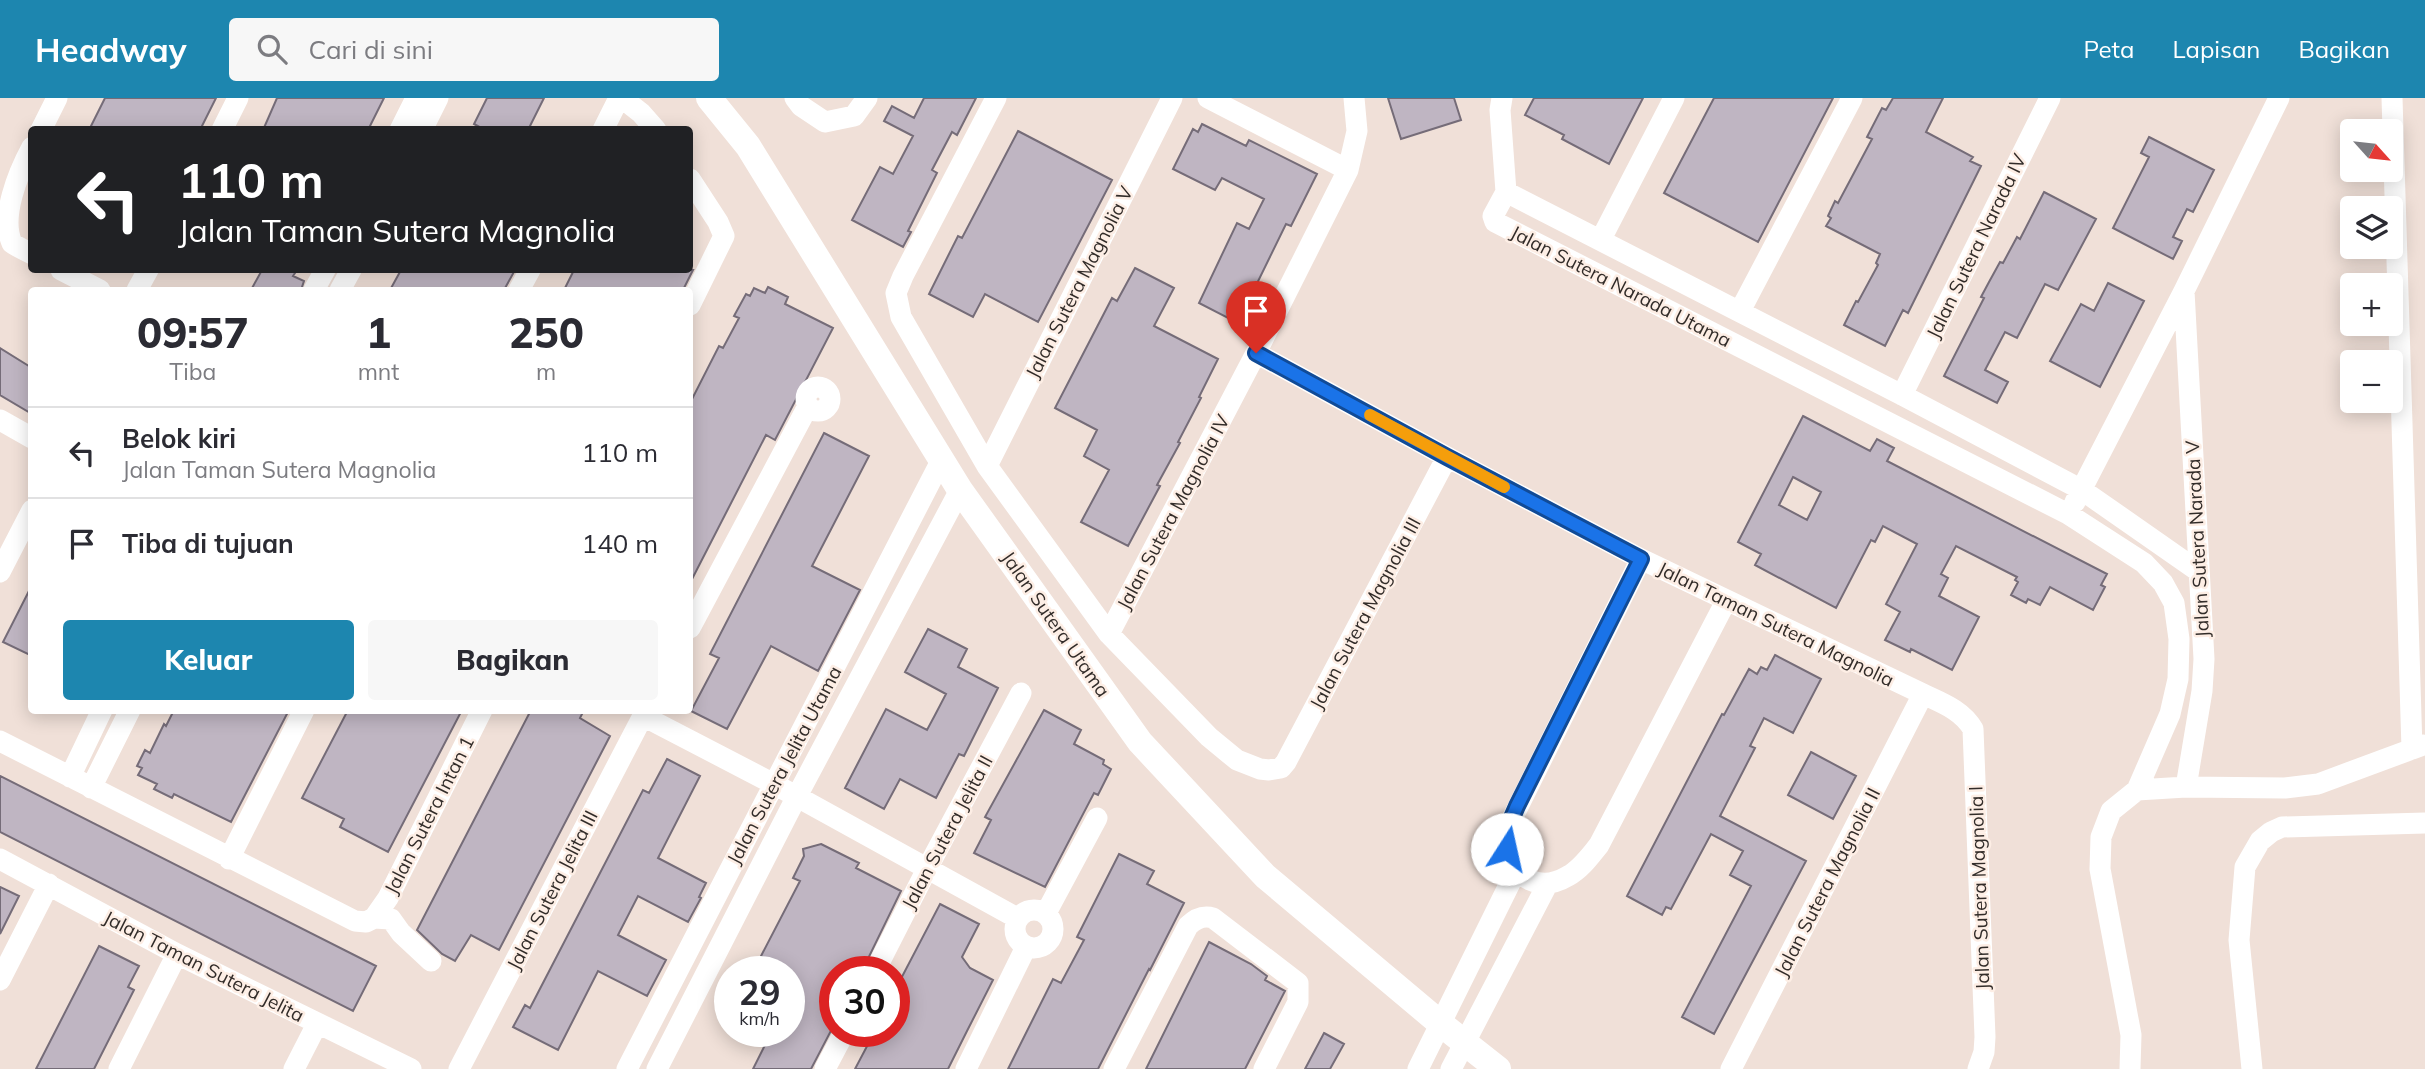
<!DOCTYPE html>
<html lang="id">
<head>
<meta charset="utf-8">
<style>
	:root { --surface:#fff; --page:#f7f7f7; --text:#2b2b33; --muted:#7c7c81; --line:#e1e1e2; --accent:#1d86af }
	body { margin:0; font-family:Mulish,sans-serif; background:var(--page); color:var(--text); height:100vh; display:flex; flex-direction:column; font-size:26px; white-space:nowrap }
	* { box-sizing:border-box; margin:0 }
	p { font-size:23px; color:var(--muted) }
	.icon { flex:none; width:38px; height:38px; fill:none; stroke:currentColor; stroke-width:2; stroke-linecap:round; stroke-linejoin:round }
	.map { position:relative; flex:1; overflow:hidden }
	.side { position:absolute; left:28px; top:189px; width:665px; height:427px; display:flex; flex-direction:column; background:var(--surface); border-radius:7px; box-shadow:0 4px 18px #0003 }
	.side>* { flex:none }
	.guide { position:absolute; left:28px; top:28px; width:665px; height:147px; border-radius:7px; box-shadow:0 4px 18px #0003; background:#202124; color:#fff; overflow:hidden }
	.needle { width:46px; rotate:117deg }
	.buttons { position:absolute; left:2340px; top:21px; display:grid; gap:14px }
	.buttons a { display:grid; place-items:center; width:63px; height:63px; border-radius:7px; background:var(--surface); box-shadow:0 4px 18px #0003; font-size:35px }
	.speed { position:absolute; left:714px; top:858px; display:flex; gap:14px; font-size:35px; font-weight:700; text-align:center }
	.speed>* { display:grid; place-content:center; width:91px; height:91px; border-radius:50%; background:var(--surface); box-shadow:0 4px 18px #0003; line-height:1 }
	.speed small { font-size:18px; font-weight:400 }
	.speed .limit { border:10px solid #d22; background:#fff; color:#111 }
	.pin { position:absolute; display:grid; place-items:center; width:60px; height:60px; color:#fff; margin:-72px -30px; border-radius:50% 50% 50% 0; rotate:-45deg; box-shadow:0 0 7px #0007 }
	.pin .icon { rotate:45deg }
	.me { position:absolute; width:77px; margin:-38px; rotate:10deg; stroke-linejoin:round; filter:drop-shadow(0 0 5px #0008) }
	.turn { display:flex; align-items:center; gap:24px; height:147px; padding:0 35px; font-size:32px }
	.turn .icon { width:91px; height:91px; stroke-width:2.5 }
	.turn b { display:block; font-size:49px; line-height:60px }
	.eta { display:flex; justify-content:space-evenly; align-items:center; height:119px; text-align:center }
	.eta b { font-size:42px; font-weight:800; line-height:49px }
	.action { display:flex; gap:14px; margin-top:auto; padding:14px 35px }
	.action a { flex:1; height:80px; border-radius:7px; background:var(--accent); color:#fff; font-size:28px; font-weight:800; line-height:80px; text-align:center }
	.action a+a { background:var(--page); color:var(--text) }
	ul { padding:0; list-style:none }
	li { display:flex; align-items:center; gap:21px; height:91px; padding:0 35px; border-top:2px solid var(--line) }
	li div { flex:1 }
	li b { display:block; font-size:26px }
	li em { font-style:normal }
	header { display:flex; align-items:center; gap:42px; box-sizing:border-box; height:98px; padding:0 35px; background:var(--accent); color:#fff }
	header strong { font-size:33px }
	nav { display:flex; gap:38px; margin-inline-start:auto; font-size:24px }
	.search { width:490px; height:63px; background:var(--page); display:flex; align-items:center; gap:18px; box-sizing:border-box; padding:0 24px; border-radius:7px; color:var(--muted); font-size:26px }
	.map>svg:first-child { display:block }
</style>
</head>
<body>
<header>
<strong>Headway</strong>
<div class="search"><svg class="icon" aria-label="search" viewBox="0 0 24 24"><circle cx="10" cy="10" r="6"/><path d="M15 15l6 6"/></svg>Cari di sini</div>
<nav><a>Peta</a><a>Lapisan</a><a>Bagikan</a></nav>
</header>
<div class="map">
<svg width="2425" height="971" viewBox="0 0 2425 971">
	<rect width="100%" height="100%" fill="#f0e0d8"/>
	<path fill="#bfb5c2" stroke="#756c78" stroke-width="2" fill-rule="evenodd" d="M 105,0 L 216,0 L 200,32 L 89,32 Z
		M 277,0 L 384,0 L 368,32 L 263,32 Z
		M 487,0 L 544,0 L 528,32 L 485,32 L 474,26 Z
		M 924,0 L 976,0 L 957,37 L 952,34 L 932,72 L 937,75 L 908,133 L 911,134 L 903,149 L 852,122 L 880,69 L 893,76 L 913,38 L 884,23 L 892,8 L 914,20 Z
		M 1388,0 L 1454,0 L 1461,22 L 1401,41 Z
		M 1534,0 L 1643,0 L 1609,66 L 1562,41 L 1564,37 L 1525,17 Z
		M 1714,0 L 1833,0 L 1758,144 L 1664,95 Z
		M 1893,0 L 1943,0 L 1926,34 L 1973,59 L 1970,63 L 1981,68 L 1908,215 L 1903,212 L 1885,248 L 1844,227 L 1856,203 L 1858,204 L 1878,167 L 1876,165 L 1880,156 L 1826,128 L 1831,120 L 1828,118 L 1835,103 L 1838,105 L 1872,41 L 1867,39 L 1882,10 L 1886,12 Z
		M 1202,26 L 1246,48 L 1249,42 L 1317,76 L 1291,128 L 1286,126 L 1245,210 L 1235,205 L 1228,220 L 1199,205 L 1237,125 L 1249,131 L 1264,101 L 1222,80 L 1215,92 L 1173,71 L 1193,31 L 1198,34 Z
		M 1018,33 L 1112,82 L 1038,224 L 985,196 L 973,219 L 929,196 L 958,138 L 962,140 Z
		M 2149,39 L 2214,72 L 2193,114 L 2187,111 L 2173,139 L 2182,143 L 2173,161 L 2113,130 L 2149,59 L 2141,55 Z
		M 2044,94 L 2096,121 L 2058,192 L 2045,186 L 2017,240 L 2005,234 L 1985,272 L 2008,284 L 1997,305 L 1944,278 L 1984,200 L 1981,199 L 1989,184 L 2000,164 L 2003,165 L 2017,139 L 2020,141 Z
		M 1135,170 L 1174,190 L 1154,228 L 1218,261 L 1199,299 L 1201,300 L 1178,344 L 1180,345 L 1157,387 L 1160,388 L 1128,448 L 1081,424 L 1109,372 L 1084,358 L 1097,332 L 1055,310 L 1112,200 L 1117,203 Z
		M 262,172 L 297,172 L 293,178 L 304,183 L 301,192 L 251,192 Z
		M 401,172 L 515,172 L 504,192 L 390,192 Z
		M 574,172 L 693,172 L 683,192 L 564,192 Z
		M 2108,185 L 2144,203 L 2100,289 L 2050,263 L 2081,206 L 2094,213 Z
		M 768,189 L 788,199 L 785,206 L 833,230 L 775,342 L 766,337 L 690,485 L 690,305 L 719,248 L 723,250 L 739,220 L 734,218 L 746,196 L 750,198 L 754,190 L 765,195 Z
		M 0,250 L 32,270 L 32,316 L 0,297 Z
		M 1803,318 L 1870,353 L 1877,341 L 1894,350 L 1887,363 L 2107,476 L 2101,487 L 2105,489 L 2093,512 L 2050,489 L 2040,507 L 2028,501 L 2026,505 L 2011,497 L 2018,484 L 2015,482 L 2017,479 L 1956,448 L 1941,476 L 1948,480 L 1939,498 L 1979,519 L 1952,572 L 1911,551 L 1910,554 L 1885,542 L 1900,514 L 1886,506 L 1917,446 L 1883,428 L 1875,444 L 1871,442 L 1836,510 L 1755,467 L 1761,456 L 1738,444 ZM 1793,379 L 1821,394 L 1807,422 L 1779,407 Z
		M 824,335 L 869,358 L 812,468 L 860,492 L 818,573 L 771,548 L 727,631 L 691,613 L 719,560 L 710,556 Z
		M 32,487 L 32,558 L 3,544 Z
		M 928,531 L 967,551 L 958,569 L 998,590 L 964,658 L 959,656 L 936,700 L 900,681 L 884,711 L 845,690 L 886,611 L 927,632 L 935,617 L 946,596 L 905,574 Z
		M 1775,557 L 1821,581 L 1793,635 L 1764,620 L 1750,648 L 1755,650 L 1720,718 L 1806,763 L 1714,936 L 1682,919 L 1751,788 L 1730,777 L 1743,753 L 1711,736 L 1671,811 L 1666,809 L 1662,817 L 1627,798 L 1722,616 L 1724,617 L 1749,571 L 1757,576 L 1761,569 L 1767,572 Z
		M 174,612 L 289,612 L 231,724 L 174,696 L 172,700 L 154,691 L 157,686 L 138,677 L 142,670 L 137,668 L 145,652 L 150,655 L 164,626 L 166,628 Z
		M 348,612 L 462,612 L 388,754 L 340,729 L 344,721 L 302,700 Z
		M 531,612 L 584,612 L 580,620 L 610,638 L 499,852 L 471,837 L 455,863 L 442,856 L 417,832 Z
		M 1044,612 L 1081,632 L 1074,646 L 1104,662 L 1103,666 L 1111,671 L 1098,697 L 1094,695 L 1045,789 L 974,755 L 991,722 L 985,719 Z
		M 1811,654 L 1856,678 L 1833,721 L 1788,697 Z
		M 667,661 L 700,678 L 658,760 L 706,785 L 699,799 L 701,800 L 688,824 L 638,798 L 618,837 L 666,862 L 647,898 L 598,873 L 558,952 L 513,929 L 525,907 L 530,910 L 643,692 L 649,695 Z
		M 0,678 L 376,868 L 353,913 L 0,734 Z
		M 821,746 L 859,765 L 856,770 L 901,793 L 862,873 L 835,873 L 835,925 L 811,971 L 753,971 L 772,933 L 789,933 L 789,872 L 761,858 L 800,783 L 793,780 L 804,758 L 803,751 Z
		M 1119,756 L 1154,773 L 1147,786 L 1184,805 L 1150,872 L 1149,871 L 1098,971 L 1008,971 L 1053,881 L 1061,885 L 1084,842 L 1077,839 Z
		M 0,789 L 19,798 L 0,836 Z
		M 940,806 L 979,826 L 962,859 L 970,870 L 993,882 L 967,933 L 948,971 L 855,971 L 875,933 L 894,933 L 894,894 Z
		M 1209,844 L 1251,866 L 1267,878 L 1265,882 L 1285,893 L 1245,971 L 1146,971 Z
		M 99,848 L 139,868 L 128,889 L 134,892 L 94,971 L 36,971 Z
		M 1324,935 L 1344,946 L 1330,971 L 1305,971 Z"/>
	<g fill="none" stroke-linecap="round" stroke-linejoin="round">
		<path stroke="#fff" stroke-width="21" d="M 622,0 L 641,15 L 656,32
			M 795,0 L 801,8 L 825,24 L 854,18 L 867,0
			M 996,0 L 903,178 L 896,195 L 901,219 L 987,368 L 1109,536 L 1209,639 L 1237,662 L 1260,671 L 1269,672 L 1281,670 L 1286,664 L 1447,359
			M 1208,0 L 1348,72
			M 1502,0 L 1500,12 L 1506,94
			M 2392,0 L 2412,651
			M 41,32 L 57,0
			M 222,32 L 238,0
			M 400,32 L 416,0
			M 422,32 L 438,0
			M 603,32 L 619,0
			M 32,49 C 18,75 0,119 12,145 C 17,149 25,152 32,156
			M 690,81 L 718,124 L 724,138 L 690,207
			M 1601,141 L 1674,0
			M 61,172 L 100,192
			M 137,192 L 148,172
			M 314,192 L 325,172
			M 340,192 L 351,172
			M 519,192 L 530,172
			M 2184,193 L 2204,561 L 2202,593 L 2186,689
			M 1740,213 L 1852,0
			M 1256,255 L 1447,359 L 1641,461 L 1923,596 C 1942,605 1962,612 1973,631 L 1985,939 L 1984,954 L 1978,971
			M806 301a12 12 0 1 1 24 0a12 12 0 1 1-24 0Z
			M 1902,297 L 2050,0
			M 0,322 L 32,340
			M 987,368 L 1172,0
			M 2075,404 L 2184,193 L 2279,0
			M 1641,461 L 1507,731 C 1507,738 1506,746 1508,753 C 1516,782 1541,794 1568,778 C 1581,771 1590,758 1599,747 L 1726,503
			M 0,474 L 32,412
			M 690,530 L 808,308
			M 1109,536 L 1256,255 L 1348,72 L 1357,33 L 1354,0
			M 643,618 L 774,686 L 1017,820
			M 0,643 L 355,823 L 366,824 L 374,820 L 391,821 L 401,835 L 431,863
			M 70,679 L 102,612
			M 91,690 L 130,612
			M 2137,692 L 2170,616 L 2178,581 L 2179,541 L 2174,505 L 2163,485 L 2144,465 L 2068,416 L 1495,124 L 1493,118 L 1506,94 L 1902,297 L 2082,392 L 2198,473
			M 0,761 L 177,856 L 411,971
			M 229,761 L 304,612
			M1015 831a19 19 0 1 1 38 0a19 19 0 1 1-38 0Z
			M 1046,815 L 1097,720
			M 374,820 L 388,800 L 482,612
			M 875,873 L 928,769 L 1021,595
			M 0,882 L 49,786
			M 119,971 L 177,856
			M 294,971 L 317,926
			M 459,971 L 646,612
			M 627,971 L 941,363
			M 657,971 L 797,698 L 960,392
			M 825,971 L 845,933
			M 966,971 L 1026,849
			M 1114,971 L 1188,828 C 1195,821 1203,817 1213,820 L 1298,885 L 1298,904 L 1264,971
			M 1418,971 L 1516,773
			M 1451,971 L 1547,787
			M 1731,971 L 1923,596
			M 2130,971 L 2131,937 L 2100,771 L 2101,739 L 2111,713 L 2137,692 L 2186,689 L 2285,690 L 2318,686 L 2423,647
			M 2252,971 L 2239,842 L 2245,769 L 2260,743 L 2271,734 L 2282,729 L 2425,725"/>
		<path stroke="#fff" stroke-width="26" d="M 709,0 L 748,48 L 960,392 L 1140,644 L 1265,778 L 1441,926 L 1498,971"/>
	</g>
	<g fill="none" stroke-linecap="round" stroke-linejoin="round">
		<g stroke="#114b97" stroke-width="18">
			<path id="route" d="M 1256,255 L 1447,359 L 1641,461 L 1517,708 L 1507,731 L 1507,751"/>
		</g>
		<use href="#route" stroke="#1a73e8" stroke-width="12"/>
		<path stroke="#f59e0b" stroke-width="12" d="M 1370,317 L 1504,389"/>
	</g>
	<g text-anchor="middle" dominant-baseline="central" stroke-width="5" stroke-linejoin="round" paint-order="stroke">
		<g font-size="19" fill="#322c29" stroke="#fdeee5">
			<text transform="translate(1976 148) rotate(-64)">Jalan Sutera Narada IV</text>
			<text transform="translate(1079 184) rotate(-63)">Jalan Sutera Magnolia V</text>
			<text transform="translate(1621 188) rotate(27)">Jalan Sutera Narada Utama</text>
			<text transform="translate(1173 414) rotate(-62)">Jalan Sutera Magnolia IV</text>
			<text transform="translate(2197 441) rotate(-93)">Jalan Sutera Narada V</text>
			<text transform="translate(1365 515) rotate(-62)">Jalan Sutera Magnolia III</text>
			<text transform="translate(1056 526) rotate(55)">Jalan Sutera Utama</text>
			<text transform="translate(1776 526) rotate(26)">Jalan Taman Sutera Magnolia</text>
			<text transform="translate(784 667) rotate(-62)">Jalan Sutera Jelita Utama</text>
			<text transform="translate(429 717) rotate(-63)">Jalan Sutera Intan 1</text>
			<text transform="translate(947 734) rotate(-62)">Jalan Sutera Jelita II</text>
			<text transform="translate(1827 784) rotate(-63)">Jalan Sutera Magnolia II</text>
			<text transform="translate(1979 790) rotate(-92)">Jalan Sutera Magnolia I</text>
			<text transform="translate(552 792) rotate(-63)">Jalan Sutera Jelita III</text>
			<text transform="translate(204 868) rotate(27)">Jalan Taman Sutera Jelita</text>
		</g>
	</g>
</svg>
<div class="buttons">
<a><svg class="needle" viewBox="-14 -14 28 28"><path d="M0-13l5 13h-10z" fill="#e53935"/><path d="M0 13l5-13h-10z" fill="#7c7c81"/></svg></a>
<a><svg class="icon" aria-label="layers" viewBox="0 0 24 24"><path d="M12 4l9 5-9 5-9-5zM3 14l9 5 9-5"/></svg></a>
<a>+</a>
<a>−</a>
</div>
<div class="speed"><div>29<small>km/h</small></div><div class="limit">30</div></div>
<div class="pin" style="left:1256px;top:255px;background:#d93025"><svg class="icon" aria-label="arrive" viewBox="0 0 24 24"><path d="M6 21V4h12l-3 4 3 4H6"/></svg></div>
<svg class="me" style="left:1507px;top:751px" viewBox="-20 -20 40 40"><circle r="19" fill="#fff"/><path d="M0-13L10 11 0 6-10 11z" fill="#1a73e8"/></svg>
<div class="guide">
<div class="turn"><svg class="icon" aria-label="left" viewBox="0 0 24 24"><path d="M17 20v-9H6M10 6l-5 5 5 5"/></svg><div><b>110 m</b>Jalan Taman Sutera Magnolia</div></div>
</div>
<section class="side">
<div class="eta">
<div><b>09:57</b><p>Tiba</p></div>
<div><b>1</b><p>mnt</p></div>
<div><b>250</b><p>m</p></div>
</div>
<ul>
<li><svg class="icon" aria-label="left" viewBox="0 0 24 24"><path d="M17 20v-9H6M10 6l-5 5 5 5"/></svg><div><b>Belok kiri</b><p>Jalan Taman Sutera Magnolia</p></div><em>110 m</em></li>
<li><svg class="icon" aria-label="arrive" viewBox="0 0 24 24"><path d="M6 21V4h12l-3 4 3 4H6"/></svg><div><b>Tiba di tujuan</b></div><em>140 m</em></li>
</ul>
<div class="action"><a>Keluar</a><a>Bagikan</a></div>
</section>
</div>
</body>
</html>
